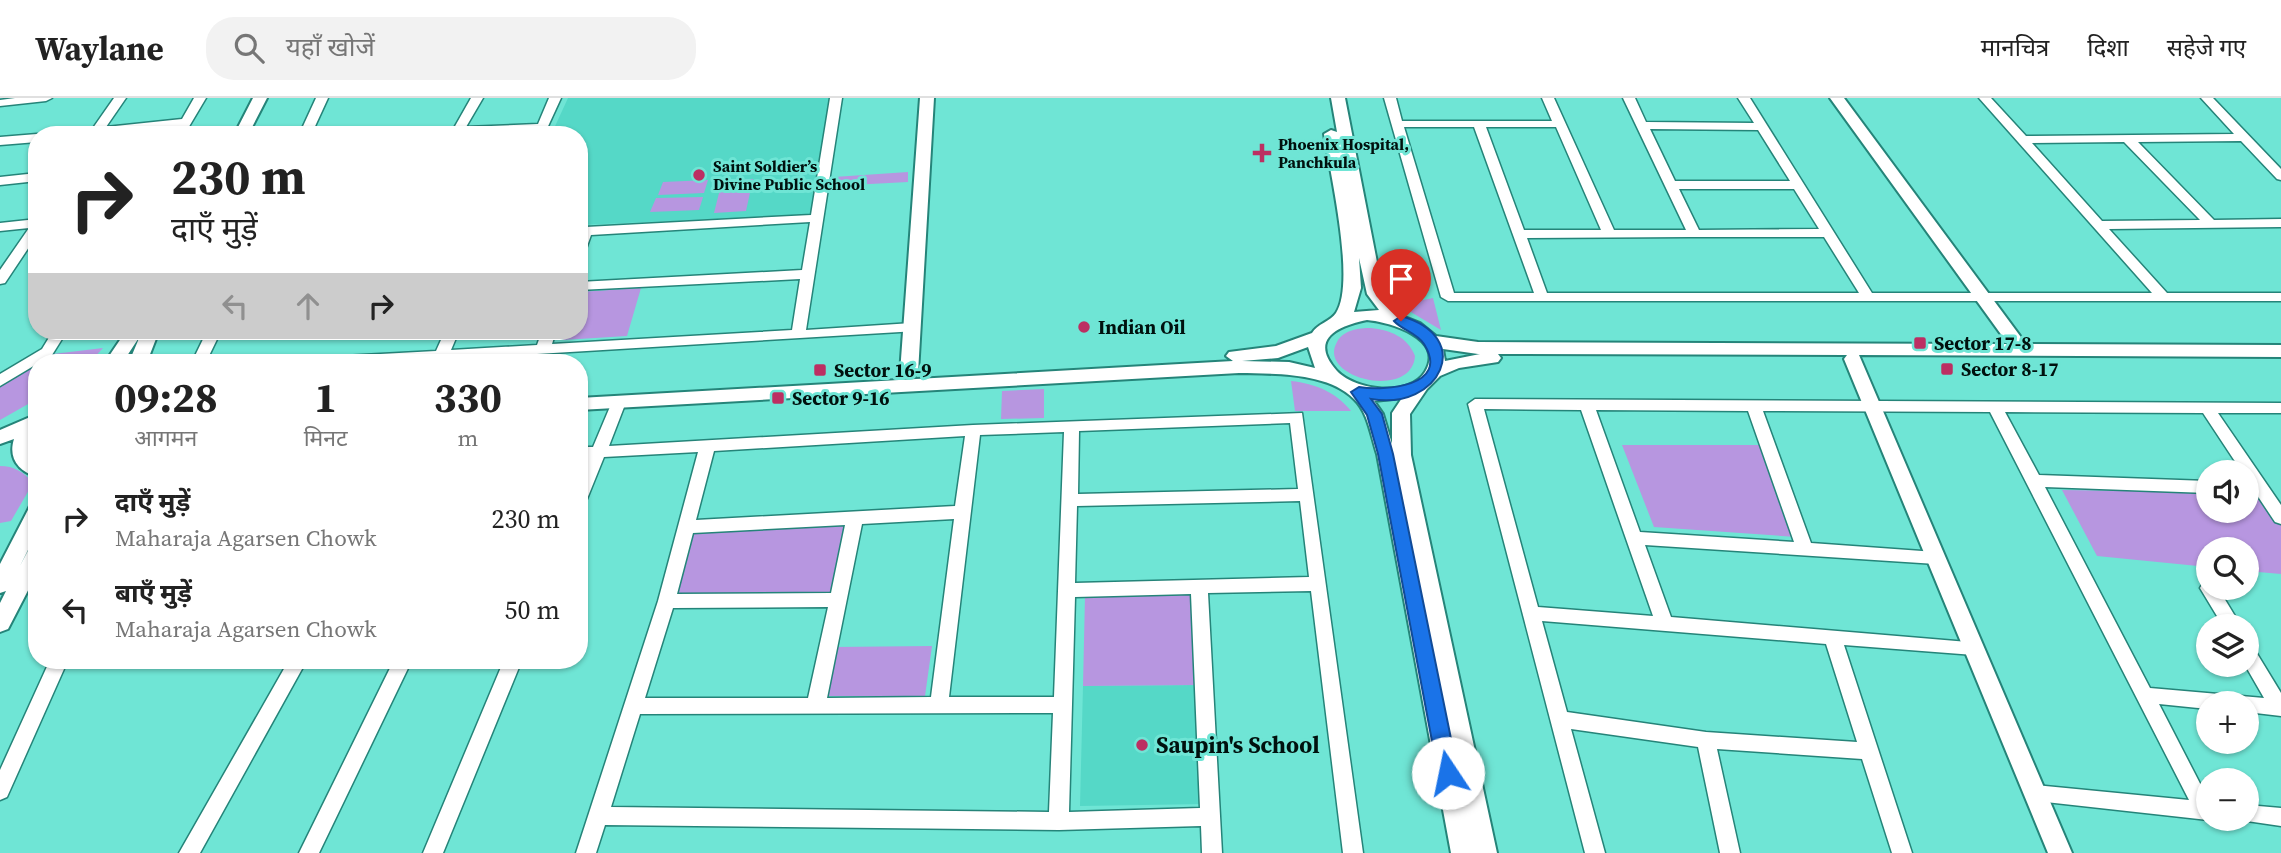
<!DOCTYPE html>
<html lang="hi">
<head>
<meta charset="utf-8">
<style>
	:root { --surface:#fff; --page:#f2f2f2; --text:#222; --muted:#767676; --line:#e0e0e0 }
	body { margin:0; font-family:"Source Serif 4","Noto Sans Devanagari",serif; background:var(--page); color:var(--text); height:100vh; display:flex; flex-direction:column; font-size:26px; white-space:nowrap }
	* { box-sizing:border-box; margin:0 }
	p { font-size:23px; color:var(--muted) }
	.icon { flex:none; width:38px; height:38px; fill:none; stroke:currentColor; stroke-width:2; stroke-linecap:round; stroke-linejoin:round }
	.map { position:relative; flex:1; overflow:hidden }
	.side { position:absolute; left:28px; top:256px; width:560px; height:315px; display:flex; flex-direction:column; background:var(--surface); border-radius:28px; box-shadow:0 2px 5px #0004 }
	.side>* { flex:none }
	.banner { position:absolute; left:28px; top:28px; width:560px; height:214px; border-radius:28px; box-shadow:0 2px 5px #0004; background:#fff; color:var(--text); overflow:hidden }
	.buttons { position:absolute; left:2196px; top:362px; display:grid; gap:14px }
	.buttons a { display:grid; place-items:center; width:63px; height:63px; border-radius:50%; background:var(--surface); box-shadow:0 2px 5px #0004; font-size:35px }
	.pin { position:absolute; display:grid; place-items:center; width:60px; height:60px; color:#fff; margin:-72px -30px; border-radius:50% 50% 50% 0; rotate:-45deg; box-shadow:0 0 7px #0007 }
	.pin .icon { rotate:45deg }
	.me { position:absolute; width:77px; margin:-38px; rotate:349deg; stroke-linejoin:round; filter:drop-shadow(0 0 5px #0008) }
	.turn { display:flex; align-items:center; gap:24px; height:147px; padding:0 28px; font-size:32px }
	.turn .icon { width:91px; height:91px; stroke-width:2.5 }
	.turn b { display:block; font-size:49px; line-height:60px }
	.lanes { display:flex; align-items:center; height:66px; padding:0 28px; background:#0003; justify-content:center; gap:35px; direction:ltr }
	.lanes .off { opacity:.35 }
	.eta { display:flex; justify-content:space-evenly; align-items:center; height:119px; text-align:center }
	.eta b { font-size:42px; font-weight:700; line-height:49px }
	ul { padding:0; list-style:none }
	li { display:flex; align-items:center; gap:21px; height:91px; padding:0 28px }
	li div { flex:1 }
	li b { display:block; font-size:26px }
	li em { font-style:normal }
	header { display:flex; align-items:center; gap:42px; box-sizing:border-box; height:98px; padding:0 35px; background:var(--surface); border-bottom:2px solid var(--line) }
	header strong { font-size:33px }
	nav { display:flex; gap:38px; margin-inline-start:auto; font-size:24px }
	.search { width:490px; height:63px; background:var(--page); display:flex; align-items:center; gap:18px; box-sizing:border-box; padding:0 24px; border-radius:28px; color:var(--muted); font-size:26px }
	.map>svg:first-child { display:block }
</style>
</head>
<body>
<header>
<strong>Waylane</strong>
<div class="search"><svg class="icon" aria-label="search" viewBox="0 0 24 24"><circle cx="10" cy="10" r="6"/><path d="M15 15l6 6"/></svg>यहाँ खोजें</div>
<nav><a>मानचित्र</a><a>दिशा</a><a>सहेजे गए</a></nav>
</header>
<div class="map">
<svg width="2281" height="755" viewBox="0 0 2281 755">
	<rect width="100%" height="100%" fill="#6fe5d5"/>
	<path fill="#55d8c7" d="M 568,0 L 831,0 L 812,117 L 579,127 L 579,37 L 551,37 Z
		M 1199,587 L 1206,706 L 1080,708 L 1083,588 Z"/>
	<path fill="#b796e0" d="M 908,74 L 908,84 L 832,88 L 834,79 Z
		M 753,81 L 746,113 L 714,115 L 722,83 Z
		M 708,82 L 704,95 L 658,97 L 663,84 Z
		M 703,99 L 699,112 L 650,114 L 656,100 Z
		M 641,190 L 627,238 L 563,242 L 566,233 L 579,233 L 579,194 Z
		M 1433,200 L 1441,232 L 1399,207 Z
		M 1371,230 C 1390,232 1408,239 1415,258 C 1412,303 1316,280 1337,244 C 1343,232 1359,230 1371,230 Z
		M 103,250 L 90,264 L 39,264 L 53,256 Z
		M 37,266 L 37,301 L 0,322 L 0,288 Z
		M 1291,283 C 1316,286 1336,294 1351,313 L 1295,313 Z
		M 1044,291 L 1044,320 L 1001,321 L 1002,293 Z
		M 1622,347 L 1764,347 L 1796,439 L 1654,429 Z
		M 0,368 C 14,368 24,374 33,385 L 11,423 L 0,425 Z
		M 2062,392 L 2208,394 L 2208,413 L 2247,413 L 2247,394 L 2258,394 L 2281,427 L 2281,476 L 2247,473 L 2247,452 L 2208,452 L 2208,469 L 2097,458 Z
		M 844,427 L 830,498 L 677,498 L 695,432 Z
		M 1194,497 L 1199,587 L 1083,588 L 1085,498 Z
		M 932,548 L 925,598 L 823,598 L 833,549 Z"/>
	<g fill="none" stroke-linecap="round" stroke-linejoin="round">
		<g stroke="#258479" stroke-width="3">
			<path id="minor" d="M 15,0 L 52,0 L 46,3 L 0,8 L 0,2 Z
				M 114,0 L 126,0 L 106,29 L 182,21 L 194,0 L 206,0 L 184,37 L 172,37 L 177,28 L 99,37 L 58,37 L 64,33 L 93,30 Z
				M 316,0 L 328,0 L 311,37 L 299,37 Z
				M 471,0 L 483,0 L 466,29 L 538,26 L 549,0 L 561,0 L 544,37 L 534,37 L 535,33 L 458,37 L 378,37 L 384,33 L 454,30 Z
				M 830,0 L 842,0 L 806,232 L 912,225 L 917,227 L 919,230 L 917,233 L 403,264 L 318,264 L 325,259 L 436,253 L 445,233 L 459,233 L 451,252 L 537,247 L 542,233 L 556,233 L 552,246 L 792,232 L 800,181 L 579,192 L 579,184 L 802,172 L 810,124 L 591,137 L 586,151 L 579,155 L 579,134 L 586,129 L 811,117 Z
				M 1384,0 L 1396,0 L 1402,23 L 1552,23 L 1542,0 L 1554,0 L 1614,132 L 1686,132 L 1623,0 L 1635,0 L 1646,24 L 1754,25 L 1738,0 L 1750,0 L 1872,195 L 2152,195 L 1979,0 L 1991,0 L 2026,38 L 2234,36 L 2201,0 L 2213,0 L 2281,71 L 2281,82 L 2277,81 L 2241,43 L 2138,44 L 2214,122 L 2281,121 L 2281,129 L 2109,131 L 2167,195 L 2281,195 L 2281,203 L 1448,203 L 1441,199 ZM 1404,29 L 1474,29 L 1534,195 L 1454,195 ZM 1486,29 L 1556,29 L 1601,132 L 1524,132 ZM 1650,31 L 1758,32 L 1790,83 L 1675,83 ZM 2124,44 L 2200,122 L 2102,123 L 2032,45 ZM 1679,91 L 1794,91 L 1819,131 L 1699,132 ZM 1690,139 L 1824,139 L 1859,195 L 1547,195 L 1527,140 Z
				M 37,36 L 37,44 L 0,47 L 0,39 Z
				M 37,75 L 37,83 L 0,87 L 0,79 Z
				M 37,121 L 37,137 L 5,185 L 0,186 L 0,172 L 29,130 L 0,133 L 0,125 Z
				M 53,233 L 67,233 L 52,257 L 0,288 L 0,276 L 42,251 Z
				M 207,233 L 221,233 L 206,264 L 192,264 Z
				M 619,299 L 626,304 L 609,348 L 973,327 L 1302,315 L 1363,755 L 1343,755 L 1311,493 L 1208,495 L 1222,755 L 1202,755 L 1201,728 L 1059,732 L 605,727 L 596,755 L 576,755 L 658,503 L 698,354 L 604,359 L 587,401 L 579,407 L 579,381 L 588,360 L 579,361 L 579,349 L 593,349 L 612,304 ZM 1290,325 L 1298,391 L 1078,396 L 1079,333 ZM 1064,334 L 1054,599 L 949,599 L 980,337 ZM 965,338 L 955,408 L 696,422 L 714,353 ZM 1300,403 L 1309,479 L 1075,485 L 1077,408 ZM 954,421 L 931,599 L 827,600 L 862,426 ZM 845,427 L 831,495 L 677,496 L 693,435 ZM 1191,496 L 1200,710 L 1069,714 L 1075,499 ZM 828,509 L 808,600 L 645,600 L 673,510 ZM 1053,615 L 1049,714 L 611,709 L 640,616 Z
				M 1475,301 L 2281,305 L 2281,315 L 2218,315 L 2281,407 L 2281,426 L 2275,424 L 2247,382 L 2247,374 L 2242,374 L 2203,315 L 2005,314 L 2039,377 L 2208,383 L 2208,395 L 2045,389 L 2150,590 L 2264,600 L 2245,567 L 2247,547 L 2253,549 L 2281,595 L 2281,618 L 2247,614 L 2247,606 L 2208,606 L 2208,611 L 2159,606 L 2208,701 L 2208,721 L 2211,721 L 2208,722 L 2028,702 L 2025,696 L 2028,690 L 2035,687 L 2189,702 L 1990,314 L 1763,313 L 1811,445 L 1936,454 L 1942,455 L 1944,460 L 1942,465 L 1936,466 L 1645,447 L 1671,519 L 1980,545 L 1983,550 L 1980,555 L 1974,557 L 1844,547 L 1912,755 L 1892,755 L 1862,661 L 1717,651 L 1740,755 L 1720,755 L 1698,649 L 1571,631 L 1605,755 L 1585,755 L 1468,306 ZM 1484,311 L 1581,312 L 1653,518 L 1538,509 ZM 1596,312 L 1748,313 L 1794,444 L 1640,434 ZM 1542,523 L 1826,546 L 1857,644 L 1706,634 L 1567,614 Z
				M 2208,483 L 2208,490 L 2218,490 L 2241,528 L 2223,528 L 2200,490 L 2203,485 Z
				M 50,562 L 68,562 L 7,699 L 0,702 L 0,672 Z
				M 289,562 L 307,562 L 200,755 L 179,755 Z
				M 394,562 L 412,562 L 319,755 L 299,755 Z
				M 504,562 L 522,562 L 443,755 L 423,755 Z
				M 2247,707 L 2281,710 L 2281,728 L 2240,722 L 2247,721 Z"/>
		</g>
		<g stroke="#258479" stroke-width="4">
			<path id="tertiary" d="M 253,0 L 267,0 L 248,37 L 234,37 Z
				M 920,0 L 934,0 L 918,275 L 909,281 L 900,275 Z
				M 1331,0 L 1345,0 L 1383,195 L 1400,217 L 1420,225 L 1436,238 L 1478,244 L 2008,246 L 1830,0 L 1844,0 L 2026,246 L 2281,247 L 2281,259 L 1859,257 L 2072,755 L 2048,755 L 1844,261 L 1847,257 L 1498,256 L 1501,260 L 1498,264 L 1459,270 L 1440,278 L 1427,291 L 1410,316 L 1411,357 L 1497,755 L 1451,755 L 1377,356 C 1371,338 1368,314 1354,301 C 1327,274 1274,276 1239,275 L 579,312 L 579,300 L 1233,263 L 1226,258 L 1229,254 L 1276,248 L 1312,235 C 1317,226 1331,223 1336,215 C 1356,185 1330,74 1324,36 L 1331,32 L 1337,34 ZM 1359,160 L 1367,196 L 1379,212 L 1354,214 L 1361,190 ZM 1367,222 C 1389,224 1446,240 1425,274 C 1409,300 1355,292 1337,273 C 1308,241 1338,228 1367,222 ZM 1308,249 L 1315,270 L 1289,264 L 1242,263 L 1278,260 ZM 1443,251 L 1478,256 L 1480,256 L 1445,263 ZM 1402,300 L 1392,315 L 1392,346 L 1383,316 L 1374,303 Z
				M 126,233 L 159,233 L 147,264 L 129,264 L 140,238 L 123,264 L 105,264 Z
				M 37,316 C 37,321 38,329 36,335 C 32,346 26,353 37,363 L 37,379 C 18,373 8,360 14,341 L 0,346 L 0,332 Z
				M 37,406 L 37,434 L 20,468 L 30,449 L 37,447 L 37,475 L 8,531 L 0,534 L 0,505 L 6,493 L 0,495 L 0,466 L 30,408 Z"/>
		</g>
		<use href="#minor" fill="#fff" fill-rule="evenodd"/>
		<use href="#tertiary" fill="#fff" fill-rule="evenodd"/>
	</g>
	<path fill="#1a73e8" stroke="#114b97" stroke-width="2" d="M 1401,218 C 1476,239 1440,313 1371,301 L 1382,316 L 1393,356 L 1458,675 L 1455,681 L 1448,684 L 1441,681 L 1438,675 L 1378,356 L 1367,317 L 1351,294 L 1359,289 C 1384,293 1451,289 1424,246 C 1417,235 1402,232 1394,223 Z"/>
	<g fill="#bc2f62" stroke="#6fe5d5" stroke-width="2.5">
		<path d="M1258.5 44.5h7v7h7v7h-7v7h-7v-7h-7v-7h7z"/>
		<circle cx="699" cy="77" r="7"/>
		<circle cx="1084" cy="229" r="7"/>
		<rect x="1913" y="238" width="14" height="14" rx="3.5"/>
		<rect x="1940" y="264" width="14" height="14" rx="3.5"/>
		<rect x="813" y="265" width="14" height="14" rx="3.5"/>
		<rect x="771" y="293" width="14" height="14" rx="3.5"/>
		<circle cx="1142" cy="647" r="7"/>
	</g>
	<g text-anchor="middle" dominant-baseline="central" stroke-width="6" stroke-linejoin="round" paint-order="stroke">
		<g font-size="16" font-weight="bold" fill="#00110e" stroke="#6fe5d5" text-anchor="start">
			<text x="1278" y="46">Phoenix Hospital,<tspan x="1278" dy="18">Panchkula</tspan></text>
			<text x="713" y="68">Saint Soldier’s<tspan x="713" dy="18">Divine Public School</tspan></text>
		</g>
		<g font-size="19" font-weight="bold" fill="#00110e" stroke="#6fe5d5" text-anchor="start">
			<text x="1098" y="229">Indian Oil</text>
			<text x="1934" y="245">Sector 17-8</text>
			<text x="1961" y="271">Sector 8-17</text>
			<text x="834" y="272">Sector 16-9</text>
			<text x="792" y="300">Sector 9-16</text>
		</g>
		<g font-size="23" font-weight="bold" fill="#00110e" stroke="#6fe5d5" text-anchor="start">
			<text x="1156" y="647">Saupin's School</text>
		</g>
	</g>
</svg>
<div class="buttons">
<a><svg class="icon" aria-label="sound" viewBox="0 0 24 24"><path d="M4 9h4l5-4v14l-5-4H4zM17 9q2 3 0 6"/></svg></a>
<a><svg class="icon" aria-label="search" viewBox="0 0 24 24"><circle cx="10" cy="10" r="6"/><path d="M15 15l6 6"/></svg></a>
<a><svg class="icon" aria-label="layers" viewBox="0 0 24 24"><path d="M12 4l9 5-9 5-9-5zM3 14l9 5 9-5"/></svg></a>
<a>+</a>
<a>−</a>
</div>
<div class="pin" style="left:1401px;top:223px;background:#d93025"><svg class="icon" aria-label="arrive" viewBox="0 0 24 24"><path d="M6 21V4h12l-3 4 3 4H6"/></svg></div>
<svg class="me" style="left:1448px;top:675px" viewBox="-20 -20 40 40"><circle r="19" fill="#fff"/><path d="M0-13L10 11 0 6-10 11z" fill="#1a73e8"/></svg>
<div class="banner">
<div class="turn"><svg class="icon" aria-label="right" viewBox="0 0 24 24"><path d="M7 20v-9h11M14 6l5 5-5 5"/></svg><div><b>230 m</b>दाएँ मुड़ें</div></div>
<div class="lanes"><svg class="icon off" aria-label="left" viewBox="0 0 24 24"><path d="M17 20v-9H6M10 6l-5 5 5 5"/></svg><svg class="icon off" aria-label="ahead" viewBox="0 0 24 24"><path d="M12 20V5M6 11l6-6 6 6"/></svg><svg class="icon" aria-label="right" viewBox="0 0 24 24"><path d="M7 20v-9h11M14 6l5 5-5 5"/></svg></div>
</div>
<section class="side">
<div class="eta">
<div><b>09:28</b><p>आगमन</p></div>
<div><b>1</b><p>मिनट</p></div>
<div><b>330</b><p>m</p></div>
</div>
<ul>
<li><svg class="icon" aria-label="right" viewBox="0 0 24 24"><path d="M7 20v-9h11M14 6l5 5-5 5"/></svg><div><b>दाएँ मुड़ें</b><p>Maharaja Agarsen Chowk</p></div><em>230 m</em></li>
<li><svg class="icon" aria-label="left" viewBox="0 0 24 24"><path d="M17 20v-9H6M10 6l-5 5 5 5"/></svg><div><b>बाएँ मुड़ें</b><p>Maharaja Agarsen Chowk</p></div><em>50 m</em></li>
</ul>
</section>
</div>
</body>
</html>
